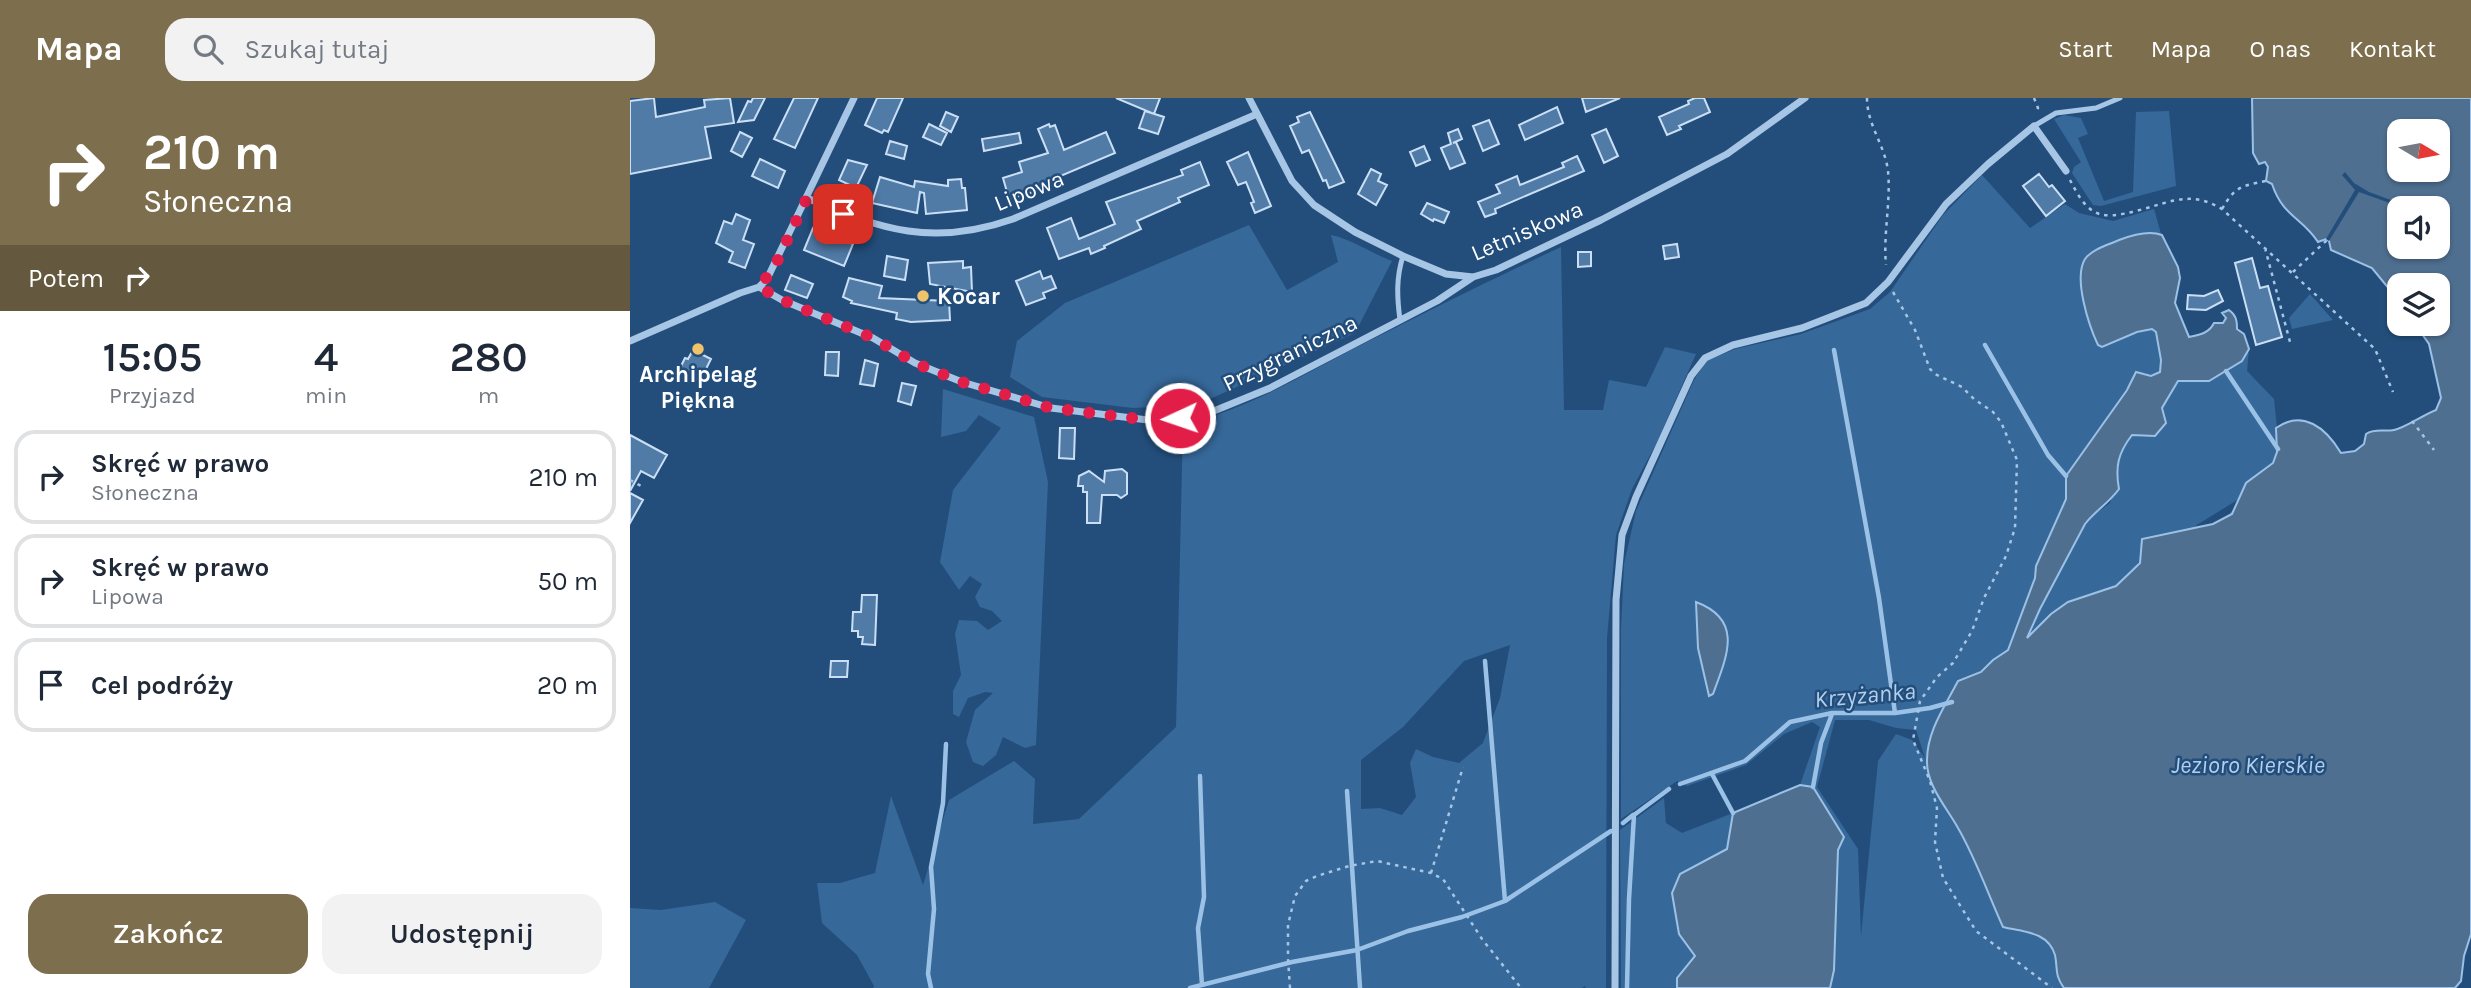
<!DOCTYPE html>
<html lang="pl">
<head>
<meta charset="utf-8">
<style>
	:root { --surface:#fff; --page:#f2f2f3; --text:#1f2937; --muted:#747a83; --line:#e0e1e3; --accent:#7d6e4e }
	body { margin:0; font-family:Karla,sans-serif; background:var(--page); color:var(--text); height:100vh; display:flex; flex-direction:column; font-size:26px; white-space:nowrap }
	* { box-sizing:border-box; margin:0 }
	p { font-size:23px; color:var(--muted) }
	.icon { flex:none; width:38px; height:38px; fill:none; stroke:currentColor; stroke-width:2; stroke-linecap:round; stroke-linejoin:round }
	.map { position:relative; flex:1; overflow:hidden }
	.side { display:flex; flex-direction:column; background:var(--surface); width:630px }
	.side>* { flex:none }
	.guide { background:#7d6e4e; color:#fff; overflow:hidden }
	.needle { width:46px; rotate:100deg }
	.fabs { position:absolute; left:1757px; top:21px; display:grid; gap:14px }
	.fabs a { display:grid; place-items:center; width:63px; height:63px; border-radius:14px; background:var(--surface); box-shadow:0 2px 5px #0004; font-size:35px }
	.pin { position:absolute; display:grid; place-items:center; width:60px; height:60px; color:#fff; margin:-30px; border-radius:14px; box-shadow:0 4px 10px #0006 }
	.me { position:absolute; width:77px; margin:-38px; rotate:267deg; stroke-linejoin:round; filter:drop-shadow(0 0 5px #0008) }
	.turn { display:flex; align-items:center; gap:24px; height:147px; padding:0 28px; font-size:32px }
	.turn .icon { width:91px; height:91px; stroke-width:2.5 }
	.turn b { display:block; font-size:49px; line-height:60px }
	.then { display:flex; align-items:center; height:66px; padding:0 28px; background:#0003; gap:14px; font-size:26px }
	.eta { display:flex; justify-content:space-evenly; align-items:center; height:119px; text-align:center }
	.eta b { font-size:42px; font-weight:600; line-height:49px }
	.primary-button { display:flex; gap:14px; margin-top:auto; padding:14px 28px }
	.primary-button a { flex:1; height:80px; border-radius:21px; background:var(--accent); color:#fff; font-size:28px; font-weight:600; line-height:80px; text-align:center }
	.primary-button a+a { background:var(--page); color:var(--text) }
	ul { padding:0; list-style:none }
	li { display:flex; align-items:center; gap:21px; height:94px; margin:0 14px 10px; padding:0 14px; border:4px solid var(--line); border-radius:21px }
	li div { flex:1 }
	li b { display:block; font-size:26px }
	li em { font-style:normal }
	header { display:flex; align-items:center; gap:42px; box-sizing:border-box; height:98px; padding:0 35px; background:var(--accent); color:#fff }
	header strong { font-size:33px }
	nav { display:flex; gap:38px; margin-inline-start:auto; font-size:24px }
	.search { width:490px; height:63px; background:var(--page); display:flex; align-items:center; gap:18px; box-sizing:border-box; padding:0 24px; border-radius:21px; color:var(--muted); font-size:26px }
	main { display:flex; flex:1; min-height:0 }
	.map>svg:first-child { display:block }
</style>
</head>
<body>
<header>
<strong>Mapa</strong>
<div class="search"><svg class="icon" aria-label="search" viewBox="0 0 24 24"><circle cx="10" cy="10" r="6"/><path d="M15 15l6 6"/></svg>Szukaj tutaj</div>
<nav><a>Start</a><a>Mapa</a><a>O nas</a><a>Kontakt</a></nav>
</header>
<main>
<section class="side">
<div class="guide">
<div class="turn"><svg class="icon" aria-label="right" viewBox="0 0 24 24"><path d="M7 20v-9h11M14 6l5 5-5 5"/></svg><div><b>210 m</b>Słoneczna</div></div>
<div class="then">Potem<svg class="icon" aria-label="right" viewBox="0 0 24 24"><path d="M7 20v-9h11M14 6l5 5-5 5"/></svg></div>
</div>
<div class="eta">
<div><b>15:05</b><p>Przyjazd</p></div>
<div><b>4</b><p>min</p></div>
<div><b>280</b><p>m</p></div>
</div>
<ul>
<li><svg class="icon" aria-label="right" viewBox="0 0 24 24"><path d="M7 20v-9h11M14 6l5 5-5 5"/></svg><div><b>Skręć w prawo</b><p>Słoneczna</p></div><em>210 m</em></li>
<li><svg class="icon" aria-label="right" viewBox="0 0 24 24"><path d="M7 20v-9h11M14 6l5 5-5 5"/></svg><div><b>Skręć w prawo</b><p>Lipowa</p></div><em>50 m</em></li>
<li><svg class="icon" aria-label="arrive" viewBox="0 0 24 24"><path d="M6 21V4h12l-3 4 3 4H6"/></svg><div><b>Cel podróży</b></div><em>20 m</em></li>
</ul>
<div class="primary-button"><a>Zakończ</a><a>Udostępnij</a></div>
</section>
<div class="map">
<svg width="1841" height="890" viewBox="0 0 1841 890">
	<rect width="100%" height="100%" fill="#234e7c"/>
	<path fill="#36689a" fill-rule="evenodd" d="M 1539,13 L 1546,88 L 1471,108 L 1463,107 L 1442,75 L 1444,69 L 1451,64 L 1424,21 L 1434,17 L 1451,20 L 1458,36 L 1448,40 L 1474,103 L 1503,94 L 1506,14 Z
		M 1352,77 L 1400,130 L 1435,106 L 1449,115 L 1483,123 L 1524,111 L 1531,136 L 1502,137 L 1461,155 L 1450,179 L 1459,228 L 1497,238 L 1522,231 L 1526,234 L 1531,262 L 1530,274 L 1521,278 L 1514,275 L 1504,280 L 1436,378 L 1436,401 L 1406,468 L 1405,480 L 1379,552 L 1396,541 L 1410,511 L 1455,426 L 1461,419 L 1480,405 L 1487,380 L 1490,353 L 1502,337 L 1532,311 L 1548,283 L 1579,283 L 1612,263 L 1619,251 L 1617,273 L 1644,301 L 1647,330 C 1674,311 1696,331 1710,355 L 1725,353 L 1734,346 L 1736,336 L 1742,332 L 1767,332 L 1569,890 L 1200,890 L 1204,871 L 1208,752 L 1214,739 L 1183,689 L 1170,687 L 1190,629 L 1182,624 L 1154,636 L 1116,667 L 1057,688 L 1047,683 L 991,721 L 991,532 L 994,466 L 1006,413 L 1064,282 L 1076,263 L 1105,251 L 1171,236 L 1240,211 L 1260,194 L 1313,117 ZM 1609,401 C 1601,421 1585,427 1565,428 ZM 1205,622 L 1239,622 L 1266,630 L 1286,632 L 1295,660 L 1282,642 L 1266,636 L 1248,663 L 1231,838 L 1228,751 L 1187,689 Z
		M 619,127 L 657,192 L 708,164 L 701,137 C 721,141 741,155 762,163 L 725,235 L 567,307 L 503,310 L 412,299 L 380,279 L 387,243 L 435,205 Z
		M 931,149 L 934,312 L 973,312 L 979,282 L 1016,289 L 1035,249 L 1066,256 L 1026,346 L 1002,391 L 986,437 L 977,540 L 976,890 L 956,890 L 955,888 L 952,890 L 243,890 L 244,888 L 227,857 L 192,825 L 187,785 L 210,785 L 245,775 L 261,698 L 293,787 L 319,702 L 384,663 L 405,681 L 403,726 L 449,721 L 546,629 L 553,326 C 611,314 666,281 719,253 C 790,217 860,182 931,149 ZM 880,547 L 870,600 L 853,645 L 829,665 L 803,659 L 786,651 L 780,665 L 786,699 L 772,717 L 750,710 L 731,711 L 731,662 L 773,629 L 834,563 Z
		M 1680,196 L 1703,222 L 1662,231 L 1659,220 Z
		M 313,291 L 404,319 L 418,384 L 406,647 L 395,650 L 373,639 L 366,657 L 353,668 L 343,664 L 336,644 L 345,612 L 363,595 L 355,594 L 338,600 L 329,619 L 323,616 L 323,593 L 331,577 L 325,536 L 329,522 L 347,523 L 358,532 L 372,523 L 362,513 L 350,509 L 345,499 L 352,486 L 340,478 L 329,492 L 310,464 L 323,392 L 371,330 L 349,317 L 336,333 L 311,339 Z
		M 1034,700 L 1036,725 L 1052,735 L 1103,715 L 1097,751 L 1050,776 L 1049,836 L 1065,858 L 1047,880 L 1047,890 L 991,890 L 990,732 Z
		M 85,804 L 116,822 L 79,890 L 0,890 L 0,810 L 31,812 Z"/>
	<path fill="#4f6f90" stroke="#9bc2e6" stroke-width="2" fill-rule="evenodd" d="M 1622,0 L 1841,0 L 1841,836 L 1834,858 L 1831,883 L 1825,890 L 1434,890 C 1424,876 1428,871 1425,857 C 1418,833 1392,834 1373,829 C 1358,796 1346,761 1328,730 C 1317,710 1296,687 1297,662 C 1297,633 1315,608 1328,583 L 1351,574 L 1363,562 L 1378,552 L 1405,480 L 1406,468 L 1436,401 L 1436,378 L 1497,292 L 1506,274 L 1521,278 L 1530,274 L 1531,262 L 1526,234 L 1522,231 L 1507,234 L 1472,249 L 1468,247 C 1459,228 1443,180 1455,161 C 1462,151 1478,147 1489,142 C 1502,137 1519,132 1532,137 L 1548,169 L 1550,180 L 1545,205 L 1559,239 C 1570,237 1579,235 1584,225 L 1593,225 L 1596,220 L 1592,215 L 1599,212 C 1606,217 1607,222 1607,231 L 1614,236 L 1619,251 L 1612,263 L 1579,283 L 1548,283 L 1532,310 L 1536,325 L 1525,338 L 1502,337 C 1488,355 1485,369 1489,391 C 1479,405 1465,413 1455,426 L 1410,511 L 1397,540 L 1421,516 L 1438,504 L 1486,488 L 1510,465 L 1512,441 L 1583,426 L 1602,416 L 1616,385 L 1643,365 L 1647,354 L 1646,330 C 1673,311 1696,330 1711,355 L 1725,353 L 1734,346 L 1736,336 C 1745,330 1754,334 1764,332 C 1775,330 1793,317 1806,312 L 1811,300 L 1799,246 L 1785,226 L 1808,226 L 1808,187 L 1769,187 L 1769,203 L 1742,170 L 1701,152 L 1699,143 L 1696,141 L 1688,144 C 1672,119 1653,119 1642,86 L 1636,83 L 1638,69 L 1635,64 L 1629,66 L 1623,55 ZM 1769,33 L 1808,33 L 1808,72 L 1769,72 ZM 1769,110 L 1808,110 L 1808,149 L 1769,149 Z
		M 1066,504 C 1114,522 1097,558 1083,596 L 1079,598 L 1068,550 Z
		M 1170,687 L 1183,689 L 1214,739 L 1208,752 L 1204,872 L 1200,890 L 1047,890 L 1047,880 L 1065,858 L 1049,836 L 1042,795 L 1050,776 L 1097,751 L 1103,715 Z"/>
	<path fill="#234e7c" d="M 1715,74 L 1724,85 L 1739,94 L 1769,105 L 1768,108 L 1729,94 L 1699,143 L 1696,141 L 1725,92 L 1712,77 Z"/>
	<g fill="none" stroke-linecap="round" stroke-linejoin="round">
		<path stroke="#9bc2e6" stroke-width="4.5" d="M 1355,247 L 1418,357 L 1436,378
			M 1204,252 L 1249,500 L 1265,615
			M 1596,273 L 1648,351
			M 855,563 L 875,803
			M 1082,676 L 1103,715
			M 570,678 L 574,799 L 568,830 L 572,887
			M 1050,686 L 1115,663 L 1160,624 L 1202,615 L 1265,615 L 1300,610 L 1322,604
			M 1183,689 L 1191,645 L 1202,616
			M 717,693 L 730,890
			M 993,725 L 1003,717
			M 301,890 L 298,876 L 304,811 L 301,769 L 313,705 L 316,646
			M 560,890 L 662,864 L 727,852 L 778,833 L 832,819 L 875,803 L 981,733
			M 997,890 L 999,801 L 1004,717 L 1039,691"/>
	</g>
	<path fill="#507ba7" stroke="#cadff4" stroke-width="2" d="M 24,0 L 26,19 L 75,9 L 74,2 L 100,0 L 104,25 L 75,29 L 81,60 L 0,76 L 0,3 Z
		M 123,0 L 135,0 L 124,22 L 108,24 L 118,3 L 121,4 Z
		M 164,0 L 188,0 L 165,50 L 144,41 Z
		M 247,0 L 273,0 L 258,34 L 254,32 L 252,35 L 235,27 Z
		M 486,0 L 530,0 L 524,16 Z
		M 952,0 L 990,0 L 956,14 Z
		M 1065,0 L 1074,0 L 1080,14 L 1049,28 L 1051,31 L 1037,37 L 1029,19 L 1059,6 L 1058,3 Z
		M 927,9 L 933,25 L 895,42 L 889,27 Z
		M 515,13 L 534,19 L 528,36 L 509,30 Z
		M 316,14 L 328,19 L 321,34 L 310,28 Z
		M 680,14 L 714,84 L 699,90 L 696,82 L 693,83 L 679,52 L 672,55 L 660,28 L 669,24 L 667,19 Z
		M 859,22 L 869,46 L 853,53 L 843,28 Z
		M 299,26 L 317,35 L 311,47 L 293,39 Z
		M 419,26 L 420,29 L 425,27 L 434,52 L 476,34 L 485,55 L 409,87 L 411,92 L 379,101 L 373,80 L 392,74 L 389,64 L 418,55 L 408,31 Z
		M 828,31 L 832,41 L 823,45 L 826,44 L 835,65 L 820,71 L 811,50 L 821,46 L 818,35 Z
		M 976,31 L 988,58 L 974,65 L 962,37 Z
		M 110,34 L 122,40 L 112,59 L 101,53 Z
		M 389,35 L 391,45 L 354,53 L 352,41 Z
		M 260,43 L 277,48 L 274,61 L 256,56 Z
		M 794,48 L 800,62 L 786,68 L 780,54 Z
		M 618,54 L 641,108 L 625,115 L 621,105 L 624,104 L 616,84 L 608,87 L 597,64 Z
		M 947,58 L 954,73 L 865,111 L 866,115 L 855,119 L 848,104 L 870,95 L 866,87 L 887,78 L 890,87 L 934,69 L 932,65 Z
		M 130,61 L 155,73 L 148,90 L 122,78 Z
		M 218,62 L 237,67 L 226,90 L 209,82 Z
		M 570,64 L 579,87 L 548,100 L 550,104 L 507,123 L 511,131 L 474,148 L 475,150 L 461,156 L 459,150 L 429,161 L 417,130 L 441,120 L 449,141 L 485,126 L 476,104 L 553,77 L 551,72 Z
		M 741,71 L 751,76 L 748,83 L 757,87 L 746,107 L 728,96 Z
		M 1409,76 L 1419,89 L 1422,87 L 1435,103 L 1416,118 L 1393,88 Z
		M 250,79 L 284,89 L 285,83 L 318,88 L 318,82 L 331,81 L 332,90 L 335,90 L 337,112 L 296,116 L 294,95 L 290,94 L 287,115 L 242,105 Z
		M 797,105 L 819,114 L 814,125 L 804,121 L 803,123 L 791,116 Z
		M 106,116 L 120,122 L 113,142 L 124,146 L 115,170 L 99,164 L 103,154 L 86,145 L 94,123 L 102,126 Z
		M 183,130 L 223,146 L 214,168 L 174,152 Z
		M 1047,146 L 1049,159 L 1035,161 L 1033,148 Z
		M 948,154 L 961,154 L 961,168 L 948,169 Z
		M 257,158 L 278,162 L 275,182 L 254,178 Z
		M 1622,160 L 1630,190 L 1638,188 L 1652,239 L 1626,247 L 1605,165 Z
		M 333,163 L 333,170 L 341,169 L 342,194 L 300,186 L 298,165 Z
		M 410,173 L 413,181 L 421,178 L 426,190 L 413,195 L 415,200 L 396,207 L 386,183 Z
		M 161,177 L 183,186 L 177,200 L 155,192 Z
		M 219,180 L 252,188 L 249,200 L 319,203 L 320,222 L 281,224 L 266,221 L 267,215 L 221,205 L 222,203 L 213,199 Z
		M 1588,192 L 1593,203 L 1576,212 L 1557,211 L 1558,197 L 1574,198 Z
		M 63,252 L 81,261 L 70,283 L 49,272 L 55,260 L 58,261 Z
		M 196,254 L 209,254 L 208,278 L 195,277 Z
		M 235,262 L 248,266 L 244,288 L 230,286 Z
		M 272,285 L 286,288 L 281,307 L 268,303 Z
		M 430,330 L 445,330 L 444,361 L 429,360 Z
		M 0,337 L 37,357 L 24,380 L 11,373 L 0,393 Z
		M 492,371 L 497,375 L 497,396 L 491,400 L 487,397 L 472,397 L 470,425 L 457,425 L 457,394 L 453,394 L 453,388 L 448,388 L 449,378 L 459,373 L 474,384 L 475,373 Z
		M 0,395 L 13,402 L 0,425 Z
		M 232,497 L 247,497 L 245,547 L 232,546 L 233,539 L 228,539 L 228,533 L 222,533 L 223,514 L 231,514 Z
		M 201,563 L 218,563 L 217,579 L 200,579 Z"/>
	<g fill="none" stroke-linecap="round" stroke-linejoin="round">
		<path stroke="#a7c6e5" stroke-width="2.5" stroke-dasharray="3.5 5" stroke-linecap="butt" d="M 1237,0 C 1237,27 1255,47 1258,73 C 1261,104 1253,136 1256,167
			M 1404,0 L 1408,10 L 1407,15
			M 1440,82 C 1446,93 1452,106 1463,113 C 1483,127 1531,102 1555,101 C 1569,100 1580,104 1592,111 L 1745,251 L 1763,294
			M 1592,111 C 1605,88 1612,88 1636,83
			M 1635,150 L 1660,244
			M 1663,174 L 1697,142
			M 1263,194 L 1285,232 L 1300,271 L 1305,276 L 1332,289 L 1344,301 L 1363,314 L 1371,324 L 1387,362 L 1385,430 L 1376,458 L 1354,500 L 1342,533 L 1323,565 L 1307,579 L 1290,603 L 1283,642 L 1300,683 L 1307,710 L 1305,744 L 1313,780 L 1346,833 L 1422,890
			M 1782,323 L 1804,352
			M 0,382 L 13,389
			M 801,775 L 833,669
			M 660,890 L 658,861 L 658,827 L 665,798 L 676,783 L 687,778 L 719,768 L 747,763 L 801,775 L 813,781 L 852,841 L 891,890"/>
		<path stroke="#a7c6e5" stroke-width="5" d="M 1404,28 L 1426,15 L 1466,10 L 1490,0
			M 770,222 C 767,199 766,180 773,158"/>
		<path stroke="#a7c6e5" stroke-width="7" d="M 619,0 L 662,83 L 684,107 L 725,134 L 773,158 L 816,176 L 843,179 L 866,172 L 971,122 L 1097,56 L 1175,0
			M 177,100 C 252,132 303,149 383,121 L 627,16
			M 129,189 L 152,202 L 243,240 L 285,265 L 332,284 L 421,310 L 526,323 L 574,317 L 640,290 L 807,203 L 843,179
			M 0,243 L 110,195 L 129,189 L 137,181 L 224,0
			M 985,890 L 986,502 L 992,437 L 1006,399 L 1061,278 L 1075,260 L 1103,247 L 1172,230 L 1236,205 L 1258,184 L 1316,106 L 1358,66 L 1404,28 L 1436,73"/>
	</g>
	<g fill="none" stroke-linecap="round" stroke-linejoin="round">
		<path stroke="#e11d48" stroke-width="12" stroke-dasharray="0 21.6" d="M 213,116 L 177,100 L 144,170 L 129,189 L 152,202 L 243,240 L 285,265 L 332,284 L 421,310 L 526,323 L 550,320"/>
	</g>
	<g fill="#f0c36a" stroke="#234e7c" stroke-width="2.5">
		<circle cx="293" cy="198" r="7"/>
		<circle cx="68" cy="251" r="7"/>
	</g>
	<g text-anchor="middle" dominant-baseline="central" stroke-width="5" stroke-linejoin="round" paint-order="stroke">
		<g font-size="23" fill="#fff" stroke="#234e7c">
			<text transform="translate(399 93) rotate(-22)">Lipowa</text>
			<text transform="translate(897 133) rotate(-23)">Letniskowa</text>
			<text transform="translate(660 255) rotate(-26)">Przygraniczna</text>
		</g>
		<g font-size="23" font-weight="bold" fill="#fff" stroke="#234e7c" text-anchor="start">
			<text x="307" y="198">Kocar</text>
			<text x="68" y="276" text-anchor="middle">Archipelag<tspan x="68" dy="26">Piękna</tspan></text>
		</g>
		<g font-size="24" font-style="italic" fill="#b2d0ed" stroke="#234e7c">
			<text transform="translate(1235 597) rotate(-5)">Krzyżanka</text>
			<text x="1618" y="667">Jezioro Kierskie</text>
		</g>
	</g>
</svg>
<div class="fabs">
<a><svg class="needle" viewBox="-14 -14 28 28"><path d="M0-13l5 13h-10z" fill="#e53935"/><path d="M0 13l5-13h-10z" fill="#747a83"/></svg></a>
<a><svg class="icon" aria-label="sound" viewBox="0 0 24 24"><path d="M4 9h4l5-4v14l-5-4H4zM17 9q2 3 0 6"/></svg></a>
<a><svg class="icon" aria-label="layers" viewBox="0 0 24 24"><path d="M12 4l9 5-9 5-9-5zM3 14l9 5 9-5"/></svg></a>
</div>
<div class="pin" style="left:213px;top:116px;background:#d93025"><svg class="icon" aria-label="arrive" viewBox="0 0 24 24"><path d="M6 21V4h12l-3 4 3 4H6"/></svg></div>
<svg class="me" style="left:550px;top:320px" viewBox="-20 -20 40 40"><circle r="17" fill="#e11d48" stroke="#fff" stroke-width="3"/><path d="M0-11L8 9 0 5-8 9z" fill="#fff"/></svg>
</div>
</main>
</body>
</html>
